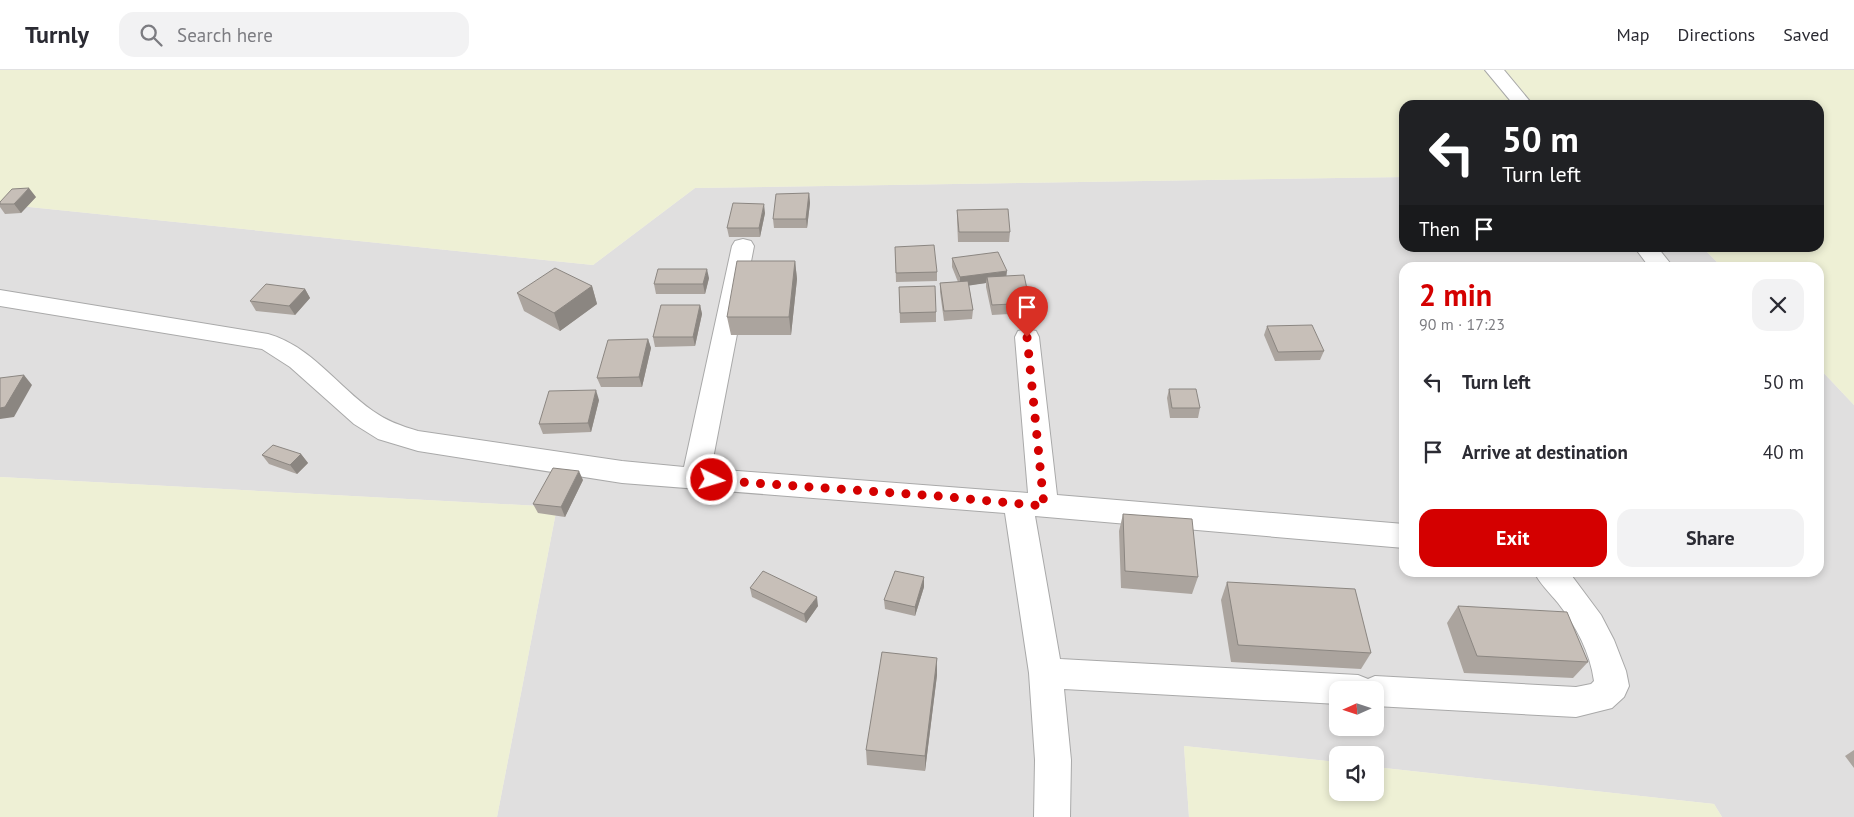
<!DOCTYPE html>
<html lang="en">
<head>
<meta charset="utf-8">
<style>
	:root { --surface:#fff; --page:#f2f2f3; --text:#2b2b33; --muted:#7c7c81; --line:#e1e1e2; --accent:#d40000 }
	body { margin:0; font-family:"PT Sans",sans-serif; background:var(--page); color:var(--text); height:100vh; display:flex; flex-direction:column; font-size:19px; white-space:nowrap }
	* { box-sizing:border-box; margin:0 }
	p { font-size:16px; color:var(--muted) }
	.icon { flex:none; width:28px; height:28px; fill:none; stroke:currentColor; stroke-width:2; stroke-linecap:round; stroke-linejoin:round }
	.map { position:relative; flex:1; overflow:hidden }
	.panel { position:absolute; left:1399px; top:192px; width:425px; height:315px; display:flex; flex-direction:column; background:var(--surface); border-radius:15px; box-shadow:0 2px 8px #0003 }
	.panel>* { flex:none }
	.banner { position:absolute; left:1399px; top:30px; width:425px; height:152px; border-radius:15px; box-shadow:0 2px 8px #0003; background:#202124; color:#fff; overflow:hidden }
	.needle { width:32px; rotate:267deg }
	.tools { position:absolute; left:1329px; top:611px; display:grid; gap:10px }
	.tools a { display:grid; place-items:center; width:55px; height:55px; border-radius:10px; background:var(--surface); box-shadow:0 2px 8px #0003; font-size:25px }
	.pin { position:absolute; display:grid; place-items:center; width:42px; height:42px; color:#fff; margin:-51px -21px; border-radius:50% 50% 50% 0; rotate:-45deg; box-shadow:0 0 5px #0007 }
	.pin .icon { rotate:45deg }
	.me { position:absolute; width:55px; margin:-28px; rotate:95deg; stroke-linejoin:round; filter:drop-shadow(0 0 4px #0008) }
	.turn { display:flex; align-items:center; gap:18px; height:105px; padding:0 20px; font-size:22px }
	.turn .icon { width:65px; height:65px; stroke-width:2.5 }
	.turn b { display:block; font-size:35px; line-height:42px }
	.then { display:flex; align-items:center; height:48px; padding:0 20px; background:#0003; gap:10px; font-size:19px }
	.round { display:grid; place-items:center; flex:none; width:52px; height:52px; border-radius:15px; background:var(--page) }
	.headline { display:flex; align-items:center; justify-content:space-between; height:85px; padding:0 20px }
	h1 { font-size:30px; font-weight:700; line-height:38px; color:var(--accent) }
	.action { display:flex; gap:10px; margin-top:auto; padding:10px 20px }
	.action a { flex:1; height:58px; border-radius:15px; background:var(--accent); color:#fff; font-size:20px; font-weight:700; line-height:58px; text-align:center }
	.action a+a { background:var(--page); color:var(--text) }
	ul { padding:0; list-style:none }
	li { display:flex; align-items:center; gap:15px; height:70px; padding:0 20px }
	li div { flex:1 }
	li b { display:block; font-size:19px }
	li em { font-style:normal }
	header { display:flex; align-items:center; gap:30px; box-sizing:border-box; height:70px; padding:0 25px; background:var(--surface); border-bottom:1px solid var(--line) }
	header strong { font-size:24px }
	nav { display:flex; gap:28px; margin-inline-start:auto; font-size:18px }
	.search { width:350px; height:45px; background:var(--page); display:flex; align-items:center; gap:12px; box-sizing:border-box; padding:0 18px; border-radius:15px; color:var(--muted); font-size:19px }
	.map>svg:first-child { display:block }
</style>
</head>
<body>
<header>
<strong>Turnly</strong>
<div class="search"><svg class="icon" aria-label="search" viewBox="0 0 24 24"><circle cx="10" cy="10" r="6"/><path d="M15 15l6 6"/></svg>Search here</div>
<nav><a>Map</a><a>Directions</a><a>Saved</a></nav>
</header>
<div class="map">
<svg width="1854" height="747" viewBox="0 0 1854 747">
	<rect width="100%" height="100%" fill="#f2efe9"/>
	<path fill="#e0dfdf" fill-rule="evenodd" d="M 1404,107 L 1404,178 L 1703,178 L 1722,197 L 1404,198 L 1404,502 L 1819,502 L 1819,298 L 1854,335 L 1854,747 L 1722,747 L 1714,734 L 1375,697 L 1375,685 L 1338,685 L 1337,692 L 1184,676 L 1189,747 L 497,747 L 557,437 L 0,407 L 0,134 L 593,195 L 695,118 ZM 1338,620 L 1375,620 L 1375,658 L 1338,658 Z"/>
	<path fill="#eef0d5" d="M 0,0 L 1854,0 L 1854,335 L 1819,298 L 1819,198 L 1722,197 L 1703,178 L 1819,178 L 1819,35 L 1404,35 L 1404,107 L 695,118 L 593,195 L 0,134 Z
		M 0,407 L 557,437 L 497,747 L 0,747 Z
		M 1184,676 L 1337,692 L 1338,722 L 1375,722 L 1375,697 L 1714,734 L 1722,747 L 1189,747 Z"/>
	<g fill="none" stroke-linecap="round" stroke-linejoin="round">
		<g stroke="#a9a9a9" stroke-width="2">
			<path id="minor" d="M 1485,0 L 1504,0 L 1533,35 L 1514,35 Z
				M 743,169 L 751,171 L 754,176 L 711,399 L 1028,423 L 1015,267 L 1018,261 L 1027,259 L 1036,261 L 1039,267 L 1057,425 L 1404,454 L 1404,478 L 1035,446 L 1060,589 L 1358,605 L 1368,609 L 1375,606 L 1576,617 L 1591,614 L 1594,611 C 1590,582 1576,556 1558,533 C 1550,523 1540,514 1534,502 L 1569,502 L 1601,545 L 1614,570 L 1626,601 L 1629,616 L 1624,627 L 1612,638 L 1576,647 L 1375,636 L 1375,620 L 1338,620 L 1338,634 L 1064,619 L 1071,690 L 1070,747 L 1034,747 L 1035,690 L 1029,603 L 1005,443 L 622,413 L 418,381 L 378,369 L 354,354 L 290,297 L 262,279 L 0,236 L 0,220 L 268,264 C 311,276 337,316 373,341 C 387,351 401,356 418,361 L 622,391 L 684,397 L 732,176 L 735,171 Z
				M 1635,178 L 1658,178 L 1674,198 L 1650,198 Z"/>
		</g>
		<use href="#minor" fill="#fff" fill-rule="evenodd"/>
	</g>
	<path fill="#aba49e" d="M 809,123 L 810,133 L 807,158 L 774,158 L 773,149 Z
		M 36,127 L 21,143 L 5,144 L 0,137 L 0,132 Z
		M 957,140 L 1010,162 L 1009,172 L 958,172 L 957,149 Z
		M 765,143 L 760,167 L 729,167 L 727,158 Z
		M 895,177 L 937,202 L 937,211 L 896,212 Z
		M 1426,178 L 1460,178 L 1457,182 L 1428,182 Z
		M 952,188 L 1006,206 L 1030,233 L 1029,243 L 992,245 L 986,217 L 986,213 L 969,215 L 973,240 L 972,249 L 944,251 L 940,222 L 940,213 L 958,212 L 952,197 Z
		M 795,191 L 797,209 L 791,265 L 731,265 L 727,247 Z
		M 709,208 L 705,224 L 656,224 L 654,214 Z
		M 592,216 L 597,234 L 560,261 L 524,241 L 517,223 Z
		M 899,217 L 936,242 L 936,252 L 900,253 Z
		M 305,219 L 310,228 L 295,245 L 256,241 L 250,231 Z
		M 700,235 L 702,244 L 695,276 L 655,277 L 653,267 Z
		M 1267,256 L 1324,281 L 1320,290 L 1275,291 L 1264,265 Z
		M 648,269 L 651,278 L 642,317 L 601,317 L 597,308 Z
		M 1169,319 L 1200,338 L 1198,348 L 1170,348 L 1167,328 Z
		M 599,330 L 591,362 L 543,364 L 539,354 Z
		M 301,384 L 308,393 L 297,404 L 269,394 L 262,385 Z
		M 583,410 L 565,447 L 538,443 L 533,434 Z
		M 1123,444 L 1198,507 L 1192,524 L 1121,518 L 1119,461 Z
		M 1227,512 L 1371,583 L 1361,599 L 1231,592 L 1221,530 Z
		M 924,517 L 915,546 L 885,539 L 884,530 Z
		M 750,518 L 818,536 L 806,553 L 752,527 Z
		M 1458,536 L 1588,592 L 1573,608 L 1464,603 L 1447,553 Z
		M 937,588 L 937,605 L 925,701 L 867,695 L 866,680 Z
		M 1854,680 L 1854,698 L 1845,686 Z"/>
	<path fill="#8b8681" d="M 29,118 L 36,127 L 21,143 L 14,134 Z
		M 809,123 L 810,133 L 807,158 L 806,149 Z
		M 764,134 L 765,143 L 760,167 L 759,158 Z
		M 795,191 L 797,209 L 791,265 L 789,247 Z
		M 707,199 L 709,208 L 705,224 L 703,214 Z
		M 1007,201 L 1006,210 L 987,207 L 986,213 L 960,217 L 960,207 Z
		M 592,216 L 597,234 L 560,261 L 554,243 Z
		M 305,219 L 310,228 L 295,245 L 289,236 Z
		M 700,235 L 702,244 L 695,276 L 693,267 Z
		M 648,269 L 651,278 L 642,317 L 639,307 Z
		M 24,305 L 32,315 L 14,347 L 0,349 L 0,338 Z
		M 596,320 L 599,330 L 591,362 L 588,353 Z
		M 301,384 L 308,393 L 297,404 L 290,395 Z
		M 579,401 L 583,410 L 565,447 L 561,437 Z
		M 924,507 L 924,517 L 915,546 L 915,537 Z
		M 817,527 L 818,536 L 806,553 L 804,544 Z
		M 937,588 L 937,605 L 925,701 L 925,686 Z"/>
	<path fill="#c7bfb8" stroke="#8b8681" d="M 29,118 L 14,134 L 0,134 L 0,132 L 12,119 Z
		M 809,123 L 806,149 L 773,149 L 776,124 Z
		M 733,133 L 764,134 L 759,158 L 727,158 Z
		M 1008,139 L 1010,162 L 959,162 L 957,140 Z
		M 934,175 L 937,202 L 896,203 L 895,177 Z
		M 998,182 L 1007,201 L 960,207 L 952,188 Z
		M 737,191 L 795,191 L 789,247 L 727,247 Z
		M 555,198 L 592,216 L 554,243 L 517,223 Z
		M 658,199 L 707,199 L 703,214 L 654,214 Z
		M 1024,205 L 1030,233 L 992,235 L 987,207 Z
		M 968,211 L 973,240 L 944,241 L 940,213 Z
		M 266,214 L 305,219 L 289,236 L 250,231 Z
		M 935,216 L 936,242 L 900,243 L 899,217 Z
		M 661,235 L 700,235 L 693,267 L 653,267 Z
		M 1312,255 L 1324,281 L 1278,282 L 1267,256 Z
		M 648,269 L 639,307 L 597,308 L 608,270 Z
		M 24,305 L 5,337 L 0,338 L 0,308 Z
		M 1169,319 L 1196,319 L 1200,338 L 1172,338 Z
		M 596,320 L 588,353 L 539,354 L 549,321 Z
		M 273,375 L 301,384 L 290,395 L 262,385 Z
		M 553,398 L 579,401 L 561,437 L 533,434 Z
		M 1123,444 L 1192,449 L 1198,507 L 1125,501 Z
		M 763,501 L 817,527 L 804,544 L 750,518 Z
		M 895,501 L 924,507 L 915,537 L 884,530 Z
		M 1227,512 L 1355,519 L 1371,583 L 1238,575 Z
		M 1458,536 L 1567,542 L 1588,592 L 1477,586 Z
		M 882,582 L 937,588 L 925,686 L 866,680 Z"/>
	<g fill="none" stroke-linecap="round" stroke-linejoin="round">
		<path stroke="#d40000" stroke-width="9" stroke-dasharray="0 16.2" d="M 712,410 L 937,426 L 1044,436 L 1027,267"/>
	</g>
</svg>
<div class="tools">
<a><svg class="needle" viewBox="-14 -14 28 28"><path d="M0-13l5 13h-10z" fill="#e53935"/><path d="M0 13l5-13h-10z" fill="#7c7c81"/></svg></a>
<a><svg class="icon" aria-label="sound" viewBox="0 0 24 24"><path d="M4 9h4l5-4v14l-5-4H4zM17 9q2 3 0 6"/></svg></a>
</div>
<div class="pin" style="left:1027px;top:267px;background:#d93025"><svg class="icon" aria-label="arrive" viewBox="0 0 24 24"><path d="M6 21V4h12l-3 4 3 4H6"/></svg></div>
<svg class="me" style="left:712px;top:410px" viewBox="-20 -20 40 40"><circle r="17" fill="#d40000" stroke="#fff" stroke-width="3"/><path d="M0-11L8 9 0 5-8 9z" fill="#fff"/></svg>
<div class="banner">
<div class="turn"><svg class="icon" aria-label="left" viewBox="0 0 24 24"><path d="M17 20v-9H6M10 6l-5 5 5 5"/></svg><div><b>50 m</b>Turn left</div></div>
<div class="then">Then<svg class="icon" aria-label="arrive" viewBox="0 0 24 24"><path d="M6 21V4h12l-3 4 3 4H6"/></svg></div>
</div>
<section class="panel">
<div class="headline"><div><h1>2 min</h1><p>90 m · 17:23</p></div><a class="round"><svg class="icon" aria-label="close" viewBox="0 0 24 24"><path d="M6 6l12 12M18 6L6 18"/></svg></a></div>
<ul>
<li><svg class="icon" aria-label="left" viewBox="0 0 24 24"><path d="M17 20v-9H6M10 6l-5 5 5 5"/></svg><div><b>Turn left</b></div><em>50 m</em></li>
<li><svg class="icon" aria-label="arrive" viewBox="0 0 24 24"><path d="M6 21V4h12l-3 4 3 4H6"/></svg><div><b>Arrive at destination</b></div><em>40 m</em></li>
</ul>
<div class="action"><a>Exit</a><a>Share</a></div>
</section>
</div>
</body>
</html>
